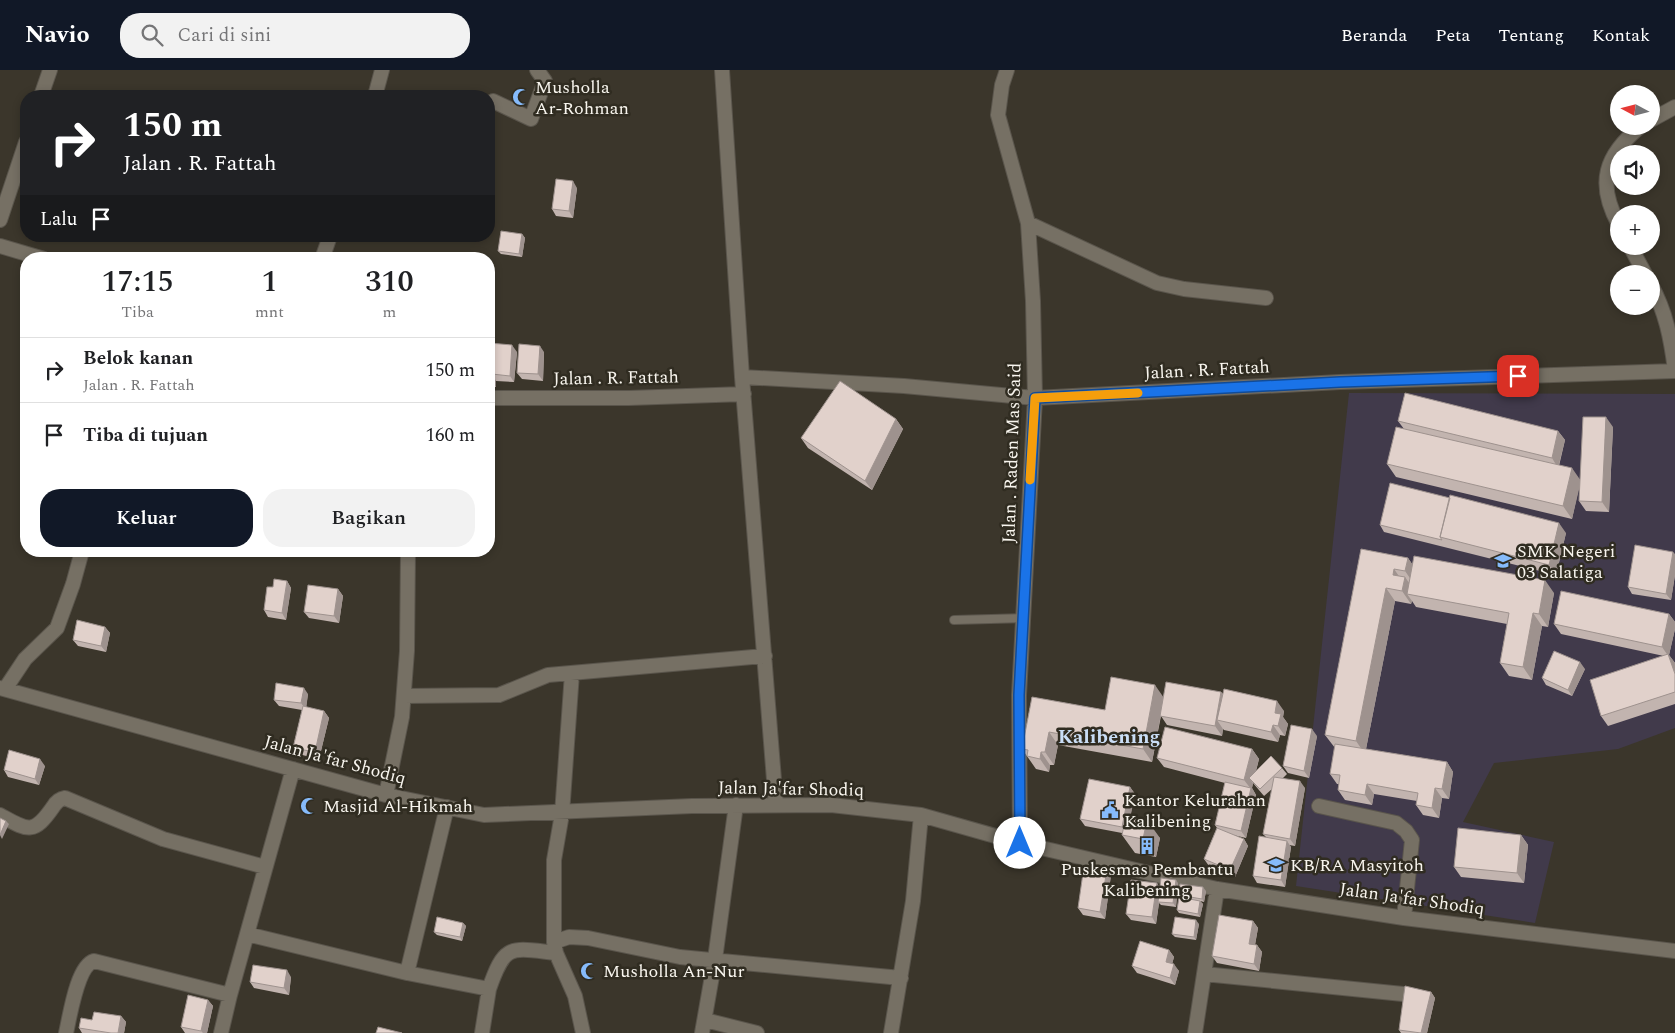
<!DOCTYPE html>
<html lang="id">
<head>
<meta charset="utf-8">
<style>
	:root { --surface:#fff; --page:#f2f2f2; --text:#202124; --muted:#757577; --line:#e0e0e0; --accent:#111827 }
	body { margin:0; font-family:Spectral,serif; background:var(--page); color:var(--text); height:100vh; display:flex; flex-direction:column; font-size:19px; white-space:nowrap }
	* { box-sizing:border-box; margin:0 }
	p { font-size:16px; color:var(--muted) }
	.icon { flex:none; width:28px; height:28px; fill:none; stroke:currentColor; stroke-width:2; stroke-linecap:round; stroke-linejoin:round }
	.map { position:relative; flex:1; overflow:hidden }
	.panel { position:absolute; left:20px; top:182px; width:475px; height:305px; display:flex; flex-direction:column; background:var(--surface); border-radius:20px; box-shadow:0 2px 8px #0003 }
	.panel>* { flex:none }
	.top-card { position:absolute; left:20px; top:20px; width:475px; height:152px; border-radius:20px; box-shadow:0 2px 8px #0003; background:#202124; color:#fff; overflow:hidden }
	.needle { width:32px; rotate:277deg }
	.buttons { position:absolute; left:1610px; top:15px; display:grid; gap:10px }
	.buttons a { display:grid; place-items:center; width:50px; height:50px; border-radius:50%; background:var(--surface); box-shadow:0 2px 8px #0003; font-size:25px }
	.pin { position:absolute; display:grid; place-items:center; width:42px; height:42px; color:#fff; margin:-21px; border-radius:10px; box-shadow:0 2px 8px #0006 }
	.me { position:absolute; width:55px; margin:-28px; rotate:0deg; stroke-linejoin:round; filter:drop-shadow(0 0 4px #0008) }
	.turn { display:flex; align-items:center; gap:18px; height:105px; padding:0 20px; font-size:22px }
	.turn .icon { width:65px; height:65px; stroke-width:2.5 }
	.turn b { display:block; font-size:35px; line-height:42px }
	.then { display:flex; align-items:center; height:48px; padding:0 20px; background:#0003; gap:10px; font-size:19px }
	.eta { display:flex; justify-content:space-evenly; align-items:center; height:85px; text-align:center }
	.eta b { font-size:30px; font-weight:600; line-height:35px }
	.cta { display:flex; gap:10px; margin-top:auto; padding:10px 20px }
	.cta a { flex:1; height:58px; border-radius:20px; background:var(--accent); color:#fff; font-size:20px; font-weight:600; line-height:58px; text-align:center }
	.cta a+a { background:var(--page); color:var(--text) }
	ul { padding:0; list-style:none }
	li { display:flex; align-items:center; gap:15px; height:65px; padding:0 20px; border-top:1px solid var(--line) }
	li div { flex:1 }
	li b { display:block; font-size:19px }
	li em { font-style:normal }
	header { display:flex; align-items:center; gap:30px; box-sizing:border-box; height:70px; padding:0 25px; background:var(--accent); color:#fff }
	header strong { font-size:24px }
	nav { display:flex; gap:28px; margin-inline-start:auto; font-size:18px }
	.search { width:350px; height:45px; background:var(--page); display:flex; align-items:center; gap:12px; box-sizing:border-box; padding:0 18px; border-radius:20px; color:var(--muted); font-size:19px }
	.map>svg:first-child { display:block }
</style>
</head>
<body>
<header>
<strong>Navio</strong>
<div class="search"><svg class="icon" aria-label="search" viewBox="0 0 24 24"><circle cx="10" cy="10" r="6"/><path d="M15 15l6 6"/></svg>Cari di sini</div>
<nav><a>Beranda</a><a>Peta</a><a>Tentang</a><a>Kontak</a></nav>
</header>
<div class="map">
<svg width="1675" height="963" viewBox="0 0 1675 963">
	<rect width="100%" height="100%" fill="#3b362b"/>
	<path fill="#413a4b" d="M 1349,323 L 1675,324 L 1675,658 L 1618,679 L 1494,693 L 1463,752 L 1554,772 L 1535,853 L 1296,816 Z"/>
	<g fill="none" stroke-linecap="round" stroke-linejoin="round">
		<g stroke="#5a554c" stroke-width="10">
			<path id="service" d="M 954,550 L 1023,548"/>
		</g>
		<g stroke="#5a554c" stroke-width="16">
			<path id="minor" d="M 722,0 L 742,307 L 776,735
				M 1007,0 L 1002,15 L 998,45 L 1028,153 L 1033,231 L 1035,328 L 1019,625 L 1020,773
				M 375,26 L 382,0
				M 493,31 L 531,49 L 545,11 L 537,0
				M 1651,50 L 1675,37
				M 1028,153 L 1157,213 L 1184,219 L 1266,228
				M 1619,155 C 1596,113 1605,85 1641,56
				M 0,176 L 44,189
				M 1630,176 L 1645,204
				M 322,189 L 330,166
				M 1651,215 C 1666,242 1671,269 1675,300
				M 742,307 L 904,316 L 1035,328 L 1340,312 L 1675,301
				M 489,328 L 629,328 L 744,324
				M 572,603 L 562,744 L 554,790 L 554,872 L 556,883 L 575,926 L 583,963
				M 0,618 L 386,725 L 484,745 L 692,736 L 831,735 L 921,745 L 1020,773 L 1217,819 L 1404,848 L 1675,881
				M 5,619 L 25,589 L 57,558 L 73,514 L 82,481
				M 404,626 L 499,625 L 548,605 L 765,586
				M 386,725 L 402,647 L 407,581 L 408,481
				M 1319,736 L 1396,753 L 1406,761 L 1412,770 L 1404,848
				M 0,745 C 27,760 33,766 53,737 C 56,732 59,729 65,728 L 163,769 L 265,797
				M 247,864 L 407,903 L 447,737
				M 554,872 L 569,867 L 588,868 L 680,887 L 901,908
				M 407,903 L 489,919 C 505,873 510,878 556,883
				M 1204,904 L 1403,924
				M 705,950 L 757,963
				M 66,963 C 70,946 77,896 94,891 L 230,925
				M 221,963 L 230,925 L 293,699
				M 482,963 L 489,919
				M 702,963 L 715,889 L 736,735
				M 891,963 L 913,831 L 921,745
				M 1195,963 L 1217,819"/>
		</g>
		<g stroke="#5a554c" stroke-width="16">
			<path id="tertiary" d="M 41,26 L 50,0
				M 0,150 L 26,72"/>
		</g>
		<use href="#service" stroke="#767064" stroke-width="8"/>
		<use href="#minor" stroke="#767064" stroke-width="14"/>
		<use href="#tertiary" stroke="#767064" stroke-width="14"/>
	</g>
	<path fill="#c2b4af" d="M 577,118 L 573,148 L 556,146 L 552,139 Z
		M 522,164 L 525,168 L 522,187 L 501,184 L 498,181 Z
		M 489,273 L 517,282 L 514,312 L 496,311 L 496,317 L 489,316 Z
		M 544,282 L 543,311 L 522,309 L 517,303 Z
		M 896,349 L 903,359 L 872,420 L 808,378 L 801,368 Z
		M 1398,351 L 1558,361 L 1565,370 L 1559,396 L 1580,410 L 1613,357 L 1609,442 L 1586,441 L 1579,431 L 1579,417 L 1572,449 L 1396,407 L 1387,394 L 1404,359 Z
		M 1380,455 L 1566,463 L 1556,505 L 1384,462 Z
		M 1361,479 L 1408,488 L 1412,494 L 1554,523 L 1548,557 L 1542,556 L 1532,610 L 1509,606 L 1500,593 L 1507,554 L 1416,537 L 1412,531 L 1411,534 L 1395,531 L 1366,679 L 1447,692 L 1453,702 L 1449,729 L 1442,728 L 1439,748 L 1423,745 L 1416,735 L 1417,731 L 1374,724 L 1372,735 L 1345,730 L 1338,720 L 1339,714 L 1337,714 L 1330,704 L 1335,678 L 1325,665 Z
		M 1675,484 L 1675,505 L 1671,530 L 1632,524 L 1628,517 Z
		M 287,511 L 291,518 L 286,550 L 268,547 L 264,540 L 273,517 Z
		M 338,519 L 343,526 L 339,553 L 309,548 L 304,542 Z
		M 1669,544 L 1675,552 L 1675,559 L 1669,585 L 1675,593 L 1675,634 L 1608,656 L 1601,646 L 1664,586 L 1561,564 L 1554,554 Z
		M 105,557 L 110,563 L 106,582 L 78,576 L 73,570 Z
		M 1585,599 L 1572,626 L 1546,615 L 1542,608 Z
		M 1221,622 L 1223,624 L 1284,641 L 1283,647 L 1288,654 L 1285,666 L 1280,665 L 1278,672 L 1224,660 L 1223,659 L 1222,666 L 1167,655 L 1161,646 L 1152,692 L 1058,675 L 1054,695 L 1050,695 L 1049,702 L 1036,699 L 1022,679 L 1032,627 L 1105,640 L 1163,627 Z
		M 308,624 L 306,637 L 324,641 L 329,648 L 319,689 L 298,684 L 293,678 L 302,640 L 279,636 L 274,630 Z
		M 1317,666 L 1309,708 L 1288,703 L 1283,696 Z
		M 1252,679 L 1259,689 L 1256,701 L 1282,698 L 1287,704 L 1283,708 L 1305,718 L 1295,776 L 1289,775 L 1291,777 L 1285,817 L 1257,813 L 1253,806 L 1266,767 L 1263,764 L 1272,719 L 1264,726 L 1253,713 L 1252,718 L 1256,725 L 1246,768 L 1233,765 L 1244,769 L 1248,776 L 1235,807 L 1209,796 L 1204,789 L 1217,758 L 1215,755 L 1225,713 L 1164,697 L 1157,688 Z
		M 45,696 L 39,715 L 8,707 L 4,700 Z
		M 1130,717 L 1135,724 L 1130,747 L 1160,768 L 1156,787 L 1135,783 L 1122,765 L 1122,763 L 1085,756 L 1080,749 Z
		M 1521,765 L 1528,775 L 1524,813 L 1461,807 L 1454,797 Z
		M 1107,799 L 1111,805 L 1105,849 L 1083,845 L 1078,838 Z
		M 1178,813 L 1176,837 L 1161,835 L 1159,833 L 1156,854 L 1131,850 L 1126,844 Z
		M 1206,821 L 1204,832 L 1200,831 L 1203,834 L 1200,847 L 1179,843 L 1177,840 L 1181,827 L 1179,825 Z
		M 1253,851 L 1258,858 L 1255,875 L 1257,875 L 1262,882 L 1259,901 L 1217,893 L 1212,886 Z
		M 463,853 L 466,856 L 462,871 L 437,865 L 434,862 Z
		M 1199,854 L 1196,870 L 1175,867 L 1172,864 Z
		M 1169,880 L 1174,887 L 1172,894 L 1179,901 L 1175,915 L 1137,903 L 1132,896 Z
		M 291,907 L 289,925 L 254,918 L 250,912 Z
		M 1431,922 L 1435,928 L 1427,963 L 1401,963 L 1399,960 Z
		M 208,930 L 213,936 L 207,963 L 185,963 L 181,957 Z
		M 121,946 L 126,952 L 124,963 L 82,963 L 79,958 L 92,950 Z"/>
	<path fill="#9e928e" d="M 573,111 L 577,118 L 573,148 L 569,141 Z
		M 522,164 L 525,168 L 522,187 L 519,184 Z
		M 512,275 L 517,282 L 514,312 L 510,306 Z
		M 540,276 L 544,282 L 543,311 L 538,304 Z
		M 492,304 L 496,311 L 496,317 L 491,310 Z
		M 1606,347 L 1613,357 L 1609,442 L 1602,432 Z
		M 896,349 L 903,359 L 872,420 L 865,411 Z
		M 1558,361 L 1565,370 L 1558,398 L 1552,388 Z
		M 1572,398 L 1581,411 L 1572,449 L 1563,436 Z
		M 1559,453 L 1566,463 L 1556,505 L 1549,495 Z
		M 1673,482 L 1675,484 L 1675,505 L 1671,530 L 1666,524 Z
		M 1408,488 L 1417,501 L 1414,514 L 1405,501 Z
		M 1394,499 L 1403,512 L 1393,505 Z
		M 1405,507 L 1414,520 L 1407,524 L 1412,531 L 1411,534 L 1402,521 Z
		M 1545,510 L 1554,523 L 1548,557 L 1539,544 Z
		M 287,511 L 291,518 L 286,550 L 282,543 Z
		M 1386,518 L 1395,531 L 1365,684 L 1356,671 Z
		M 338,519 L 343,526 L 339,553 L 334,546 Z
		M 1533,543 L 1542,556 L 1532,610 L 1523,597 Z
		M 1669,544 L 1675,552 L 1675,559 L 1669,585 L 1675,593 L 1675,604 L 1669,587 L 1662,577 Z
		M 105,557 L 110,563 L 106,582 L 101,576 Z
		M 1580,592 L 1585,599 L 1572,626 L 1568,620 Z
		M 1155,615 L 1164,628 L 1152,692 L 1143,679 Z
		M 304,618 L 308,624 L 306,640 L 301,633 Z
		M 1221,622 L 1228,632 L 1217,650 L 1223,659 L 1222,666 L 1215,656 Z
		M 1277,631 L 1284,641 L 1283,647 L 1288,654 L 1285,666 L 1278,656 L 1275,643 Z
		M 324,641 L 329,648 L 319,689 L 315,682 Z
		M 1273,655 L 1280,665 L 1278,672 L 1271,662 Z
		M 1312,659 L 1317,666 L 1309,708 L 1304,701 Z
		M 1049,662 L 1058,675 L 1054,695 L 1045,682 Z
		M 1252,679 L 1259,689 L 1253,712 L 1249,708 L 1253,713 L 1252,718 L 1256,725 L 1246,768 L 1241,761 L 1251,719 L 1244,710 Z
		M 1041,682 L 1050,695 L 1049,702 L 1040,689 Z
		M 40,689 L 45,696 L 39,715 L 35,709 Z
		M 1447,692 L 1453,702 L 1449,729 L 1442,719 Z
		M 1300,711 L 1305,718 L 1295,776 L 1290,769 Z
		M 1367,714 L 1374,724 L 1372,735 L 1365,725 Z
		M 1130,717 L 1135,724 L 1127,764 L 1122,757 Z
		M 1435,718 L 1442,728 L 1439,748 L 1432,738 Z
		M 1147,750 L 1160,768 L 1156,787 L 1143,769 Z
		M 6,751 L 9,754 L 2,769 L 0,765 Z
		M 1521,765 L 1528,775 L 1524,813 L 1517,803 Z
		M 1244,769 L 1248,776 L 1235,807 L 1230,800 Z
		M 1287,771 L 1291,777 L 1285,817 L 1281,810 Z
		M 1107,799 L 1111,805 L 1105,849 L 1100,842 Z
		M 1176,810 L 1178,813 L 1176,837 L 1173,833 Z
		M 1157,813 L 1161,820 L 1158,832 L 1159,833 L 1156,854 L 1152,847 Z
		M 1203,817 L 1206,821 L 1204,832 L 1202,829 Z
		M 1200,831 L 1203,834 L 1200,847 L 1198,844 Z
		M 1196,850 L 1199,854 L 1196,870 L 1194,867 Z
		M 1253,851 L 1258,858 L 1254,880 L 1249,874 Z
		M 463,853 L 466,856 L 462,871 L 460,867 Z
		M 1257,875 L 1262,882 L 1259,901 L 1254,894 Z
		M 1169,880 L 1174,887 L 1171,898 L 1166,892 Z
		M 1174,894 L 1179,901 L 1175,915 L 1170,908 Z
		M 287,900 L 291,907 L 289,925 L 284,918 Z
		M 1431,922 L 1435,928 L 1427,963 L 1421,963 Z
		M 208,930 L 213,936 L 207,963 L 203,963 L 201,961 Z
		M 121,946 L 126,952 L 124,963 L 118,963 Z"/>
	<path fill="#e1d1cb" stroke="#9e928e" d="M 556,109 L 573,111 L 569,141 L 552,139 Z
		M 501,161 L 522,164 L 519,184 L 498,181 Z
		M 489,273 L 512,275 L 510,306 L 492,304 L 491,310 L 489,310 Z
		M 519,274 L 540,276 L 538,304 L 517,303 Z
		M 840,311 L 896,349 L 865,411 L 801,368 Z
		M 1405,323 L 1558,361 L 1552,388 L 1398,351 Z
		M 1583,347 L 1606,347 L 1602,432 L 1579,431 Z
		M 1396,357 L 1572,398 L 1563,436 L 1387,394 Z
		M 1390,413 L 1450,428 L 1440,467 L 1442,470 L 1380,455 Z
		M 1450,425 L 1559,453 L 1549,495 L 1440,467 Z
		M 1635,475 L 1673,482 L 1666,524 L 1628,517 Z
		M 1361,479 L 1408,488 L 1405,501 L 1394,499 L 1393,505 L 1405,507 L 1402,521 L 1386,518 L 1356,671 L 1325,665 Z
		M 1414,486 L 1545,510 L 1539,544 L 1533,543 L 1523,597 L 1500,593 L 1509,543 L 1407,524 Z
		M 274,509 L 287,511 L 282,543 L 264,540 L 267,517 L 273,517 Z
		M 308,515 L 338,519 L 334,546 L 304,542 Z
		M 1561,521 L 1669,544 L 1662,577 L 1554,554 Z
		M 77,550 L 105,557 L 101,576 L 73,570 Z
		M 1554,581 L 1580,592 L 1568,620 L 1542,608 Z
		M 1668,584 L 1675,604 L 1675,622 L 1601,646 L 1590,610 Z
		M 1111,607 L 1155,615 L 1143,679 L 1049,662 L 1045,682 L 1041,682 L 1040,689 L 1027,686 L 1028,680 L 1022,679 L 1032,627 L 1105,640 Z
		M 1166,612 L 1221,622 L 1215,656 L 1160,646 Z
		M 276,613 L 304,618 L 301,633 L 274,630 Z
		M 1224,619 L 1277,631 L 1275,643 L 1281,644 L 1278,656 L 1273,655 L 1271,662 L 1217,650 Z
		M 303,636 L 324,641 L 315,682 L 293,678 Z
		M 1291,655 L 1312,659 L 1304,701 L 1283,696 Z
		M 1165,657 L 1252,679 L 1244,710 L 1157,688 Z
		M 1335,674 L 1447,692 L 1442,719 L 1435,718 L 1432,738 L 1416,735 L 1418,723 L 1367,714 L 1365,725 L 1338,720 L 1340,705 L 1330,704 Z
		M 9,680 L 40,689 L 35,709 L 4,700 Z
		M 1271,686 L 1282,698 L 1260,719 L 1249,708 Z
		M 1274,707 L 1300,711 L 1290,769 L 1263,764 Z
		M 1089,709 L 1130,717 L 1122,757 L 1080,749 Z
		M 1225,712 L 1251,718 L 1241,761 L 1215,755 Z
		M 1126,746 L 1147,750 L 1143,769 L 1122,765 Z
		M 0,748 L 6,751 L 0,765 Z
		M 1217,758 L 1244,769 L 1230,800 L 1204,789 Z
		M 1458,758 L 1521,765 L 1517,803 L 1454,797 Z
		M 1259,766 L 1287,771 L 1281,810 L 1253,806 Z
		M 1084,796 L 1107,799 L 1100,842 L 1078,838 Z
		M 1161,808 L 1176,810 L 1173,833 L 1158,832 Z
		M 1131,810 L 1157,813 L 1152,847 L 1126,844 Z
		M 1180,814 L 1203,817 L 1202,829 L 1179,825 Z
		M 1179,827 L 1200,831 L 1198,844 L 1177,840 Z
		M 1219,845 L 1253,851 L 1249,874 L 1257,875 L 1254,894 L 1212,886 Z
		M 437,847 L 463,853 L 460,867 L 434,862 Z
		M 1175,847 L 1196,850 L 1194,867 L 1172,864 Z
		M 1140,871 L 1169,880 L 1166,892 L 1174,894 L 1170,908 L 1132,896 Z
		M 253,895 L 287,900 L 284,918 L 250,912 Z
		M 1405,916 L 1431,922 L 1421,963 L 1399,960 Z
		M 188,925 L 208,930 L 201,961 L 181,957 Z
		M 94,942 L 121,946 L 118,963 L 111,963 L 79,958 L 81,948 L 92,950 Z
		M 378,957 L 402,963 L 376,963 Z"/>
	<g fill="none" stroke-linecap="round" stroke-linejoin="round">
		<g stroke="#114b97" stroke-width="12">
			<path id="route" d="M 1020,773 L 1019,625 L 1035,328 L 1340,312 L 1518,306"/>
		</g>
		<use href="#route" stroke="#1a73e8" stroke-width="9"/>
		<path stroke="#f59e0b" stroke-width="9" d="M 1030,410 L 1035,328 L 1138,323"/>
	</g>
	<defs>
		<g id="mosque-bare" transform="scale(1.35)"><path d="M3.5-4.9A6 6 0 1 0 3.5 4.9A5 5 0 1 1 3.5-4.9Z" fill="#86bbfb" stroke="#302c21" stroke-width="2.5" paint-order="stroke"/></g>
		<g id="school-bare" transform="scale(1.35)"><path d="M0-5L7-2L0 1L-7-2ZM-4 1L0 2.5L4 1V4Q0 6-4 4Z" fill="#86bbfb" stroke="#302c21" stroke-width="2.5" paint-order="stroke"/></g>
		<g id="civic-bare" transform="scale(1.35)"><path d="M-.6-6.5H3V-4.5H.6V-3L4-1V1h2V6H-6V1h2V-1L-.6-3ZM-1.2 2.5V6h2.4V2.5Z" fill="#86bbfb" stroke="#302c21" stroke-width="2.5" paint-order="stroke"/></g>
		<g id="building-bare" transform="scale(1.35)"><path d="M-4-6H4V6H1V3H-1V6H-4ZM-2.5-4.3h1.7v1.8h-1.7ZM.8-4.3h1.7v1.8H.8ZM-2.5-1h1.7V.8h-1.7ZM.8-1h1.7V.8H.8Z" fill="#86bbfb" stroke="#302c21" stroke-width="2.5" paint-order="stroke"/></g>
	</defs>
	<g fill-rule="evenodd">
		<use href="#mosque-bare" x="521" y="27"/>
		<use href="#school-bare" x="1503" y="491"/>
		<use href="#mosque-bare" x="309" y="736"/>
		<use href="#civic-bare" x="1110" y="740"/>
		<use href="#building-bare" x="1147" y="776"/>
		<use href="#school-bare" x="1276" y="795"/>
		<use href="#mosque-bare" x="589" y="901"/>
	</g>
	<g text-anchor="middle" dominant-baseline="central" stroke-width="5" stroke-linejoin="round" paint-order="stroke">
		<g font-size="18" fill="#f8f5ee" stroke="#302c21" text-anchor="start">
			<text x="535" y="17">Musholla<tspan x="535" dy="21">Ar-Rohman</tspan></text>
			<text x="1517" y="481">SMK Negeri<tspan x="1517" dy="21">03 Salatiga</tspan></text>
			<text x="1124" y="730">Kantor Kelurahan<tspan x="1124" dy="21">Kalibening</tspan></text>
			<text x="323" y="736">Masjid Al-Hikmah</text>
			<text x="1290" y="795">KB/RA Masyitoh</text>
			<text x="1147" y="799" text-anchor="middle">Puskesmas Pembantu<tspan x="1147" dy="21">Kalibening</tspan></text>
			<text x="603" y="901">Musholla An-Nur</text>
		</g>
		<g font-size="18" fill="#f8f5ee" stroke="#302c21">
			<text transform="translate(1207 300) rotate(-3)">Jalan . R. Fattah</text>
			<text transform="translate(616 308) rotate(-1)">Jalan . R. Fattah</text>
			<text transform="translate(1012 383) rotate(-88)">Jalan . Raden Mas Said</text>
			<text transform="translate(335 690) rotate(15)">Jalan Ja'far Shodiq</text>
			<text transform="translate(791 719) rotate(1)">Jalan Ja'far Shodiq</text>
			<text transform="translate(1412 829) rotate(8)">Jalan Ja'far Shodiq</text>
		</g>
		<g font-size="20" font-weight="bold" fill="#cadef6" stroke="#302c21">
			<text x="1109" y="667">Kalibening</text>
		</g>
	</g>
</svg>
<div class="buttons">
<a><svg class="needle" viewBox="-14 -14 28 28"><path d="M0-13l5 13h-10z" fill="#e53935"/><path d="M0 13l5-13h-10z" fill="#757577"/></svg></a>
<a><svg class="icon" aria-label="sound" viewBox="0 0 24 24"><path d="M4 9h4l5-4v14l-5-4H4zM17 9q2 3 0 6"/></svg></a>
<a>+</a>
<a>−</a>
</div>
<div class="pin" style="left:1518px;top:306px;background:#d93025"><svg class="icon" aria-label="arrive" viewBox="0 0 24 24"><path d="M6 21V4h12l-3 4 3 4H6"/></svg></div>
<svg class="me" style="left:1020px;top:773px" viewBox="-20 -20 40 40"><circle r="19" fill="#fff"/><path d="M0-13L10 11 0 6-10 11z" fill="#1a73e8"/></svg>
<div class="top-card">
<div class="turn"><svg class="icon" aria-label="right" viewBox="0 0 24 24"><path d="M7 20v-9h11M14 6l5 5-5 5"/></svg><div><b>150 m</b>Jalan . R. Fattah</div></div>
<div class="then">Lalu<svg class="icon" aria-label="arrive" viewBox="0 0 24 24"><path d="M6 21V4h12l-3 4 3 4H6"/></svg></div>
</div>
<section class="panel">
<div class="eta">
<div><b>17:15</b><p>Tiba</p></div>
<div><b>1</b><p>mnt</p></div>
<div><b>310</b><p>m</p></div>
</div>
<ul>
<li><svg class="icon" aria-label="right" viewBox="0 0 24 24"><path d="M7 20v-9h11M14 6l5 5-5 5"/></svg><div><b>Belok kanan</b><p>Jalan . R. Fattah</p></div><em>150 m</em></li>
<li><svg class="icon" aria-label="arrive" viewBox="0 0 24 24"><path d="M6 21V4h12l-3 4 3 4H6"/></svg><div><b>Tiba di tujuan</b></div><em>160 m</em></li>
</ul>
<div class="cta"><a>Keluar</a><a>Bagikan</a></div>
</section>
</div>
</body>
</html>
